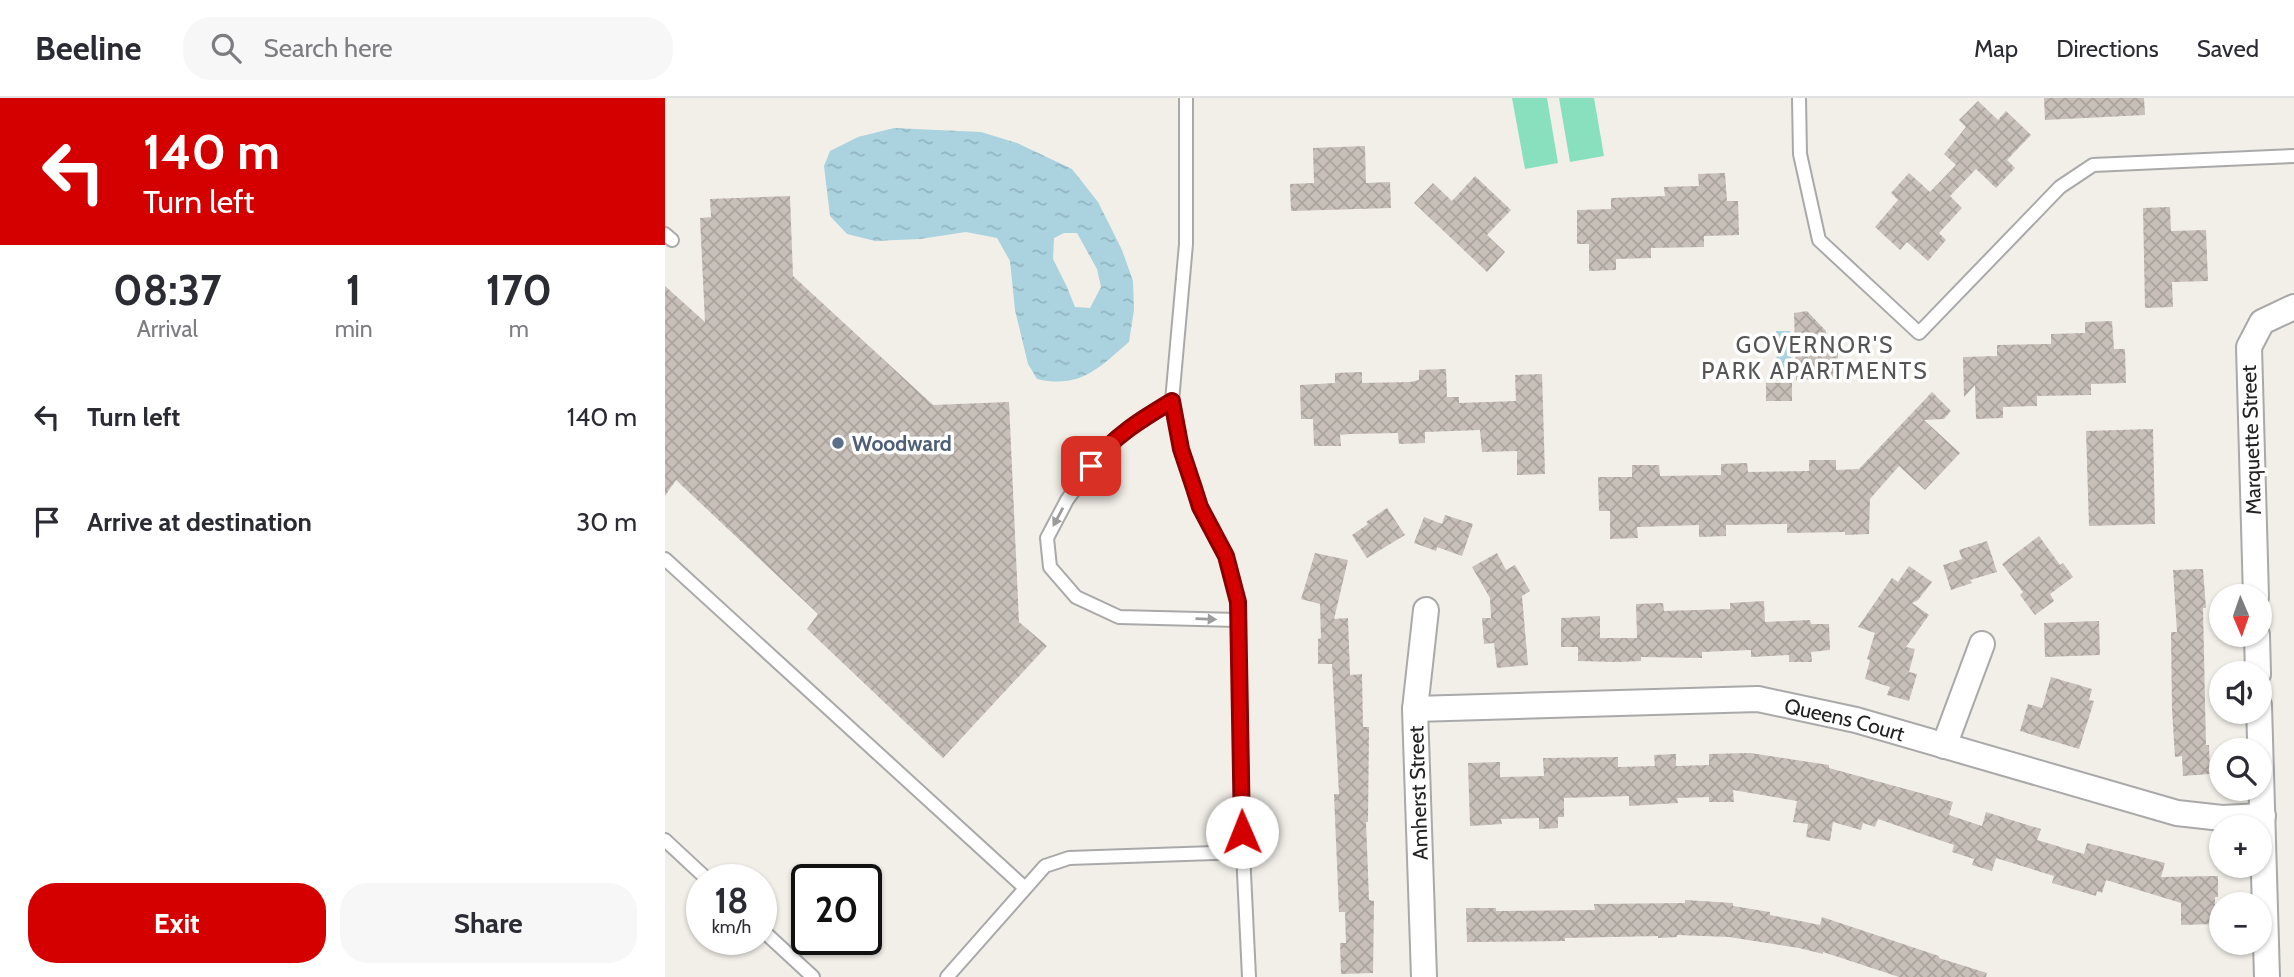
<!DOCTYPE html>
<html lang="en">
<head>
<meta charset="utf-8">
<style>
	:root { --surface:#fff; --page:#f7f7f7; --text:#2b2b33; --muted:#7c7c81; --line:#e1e1e2; --accent:#d40000 }
	body { margin:0; font-family:Cabin,sans-serif; background:var(--page); color:var(--text); height:100vh; display:flex; flex-direction:column; font-size:26px; white-space:nowrap }
	* { box-sizing:border-box; margin:0 }
	p { font-size:23px; color:var(--muted) }
	.icon { flex:none; width:38px; height:38px; fill:none; stroke:currentColor; stroke-width:2; stroke-linecap:round; stroke-linejoin:round }
	.map { position:relative; flex:1; overflow:hidden }
	.details { display:flex; flex-direction:column; background:var(--surface); width:665px }
	.details>* { flex:none }
	.hud { background:#d40000; color:#fff; overflow:hidden }
	.needle { width:46px; rotate:178deg }
	.controls { position:absolute; left:1544px; top:486px; display:grid; gap:14px }
	.controls a { display:grid; place-items:center; width:63px; height:63px; border-radius:50%; background:var(--surface); box-shadow:0 2px 5px #0004; font-size:35px }
	.speed { position:absolute; left:21px; top:766px; display:flex; gap:14px; font-size:35px; font-weight:700; text-align:center }
	.speed>* { display:grid; place-content:center; width:91px; height:91px; border-radius:50%; background:var(--surface); box-shadow:0 2px 5px #0004; line-height:1 }
	.speed small { font-size:18px; font-weight:400 }
	.speed .limit { border:4px solid #111; border-radius:10px; background:#fff; color:#111 }
	.pin { position:absolute; display:grid; place-items:center; width:60px; height:60px; color:#fff; margin:-30px; border-radius:14px; box-shadow:0 4px 10px #0006 }
	.me { position:absolute; width:77px; margin:-38px; rotate:359deg; stroke-linejoin:round; filter:drop-shadow(0 0 5px #0008) }
	.turn { display:flex; align-items:center; gap:24px; height:147px; padding:0 28px; font-size:32px }
	.turn .icon { width:91px; height:91px; stroke-width:2.5 }
	.turn b { display:block; font-size:49px; line-height:60px }
	.eta { display:flex; justify-content:space-evenly; align-items:center; height:119px; text-align:center }
	.eta b { font-size:42px; font-weight:700; line-height:49px }
	.cta { display:flex; gap:14px; margin-top:auto; padding:14px 28px }
	.cta a { flex:1; height:80px; border-radius:28px; background:var(--accent); color:#fff; font-size:28px; font-weight:700; line-height:80px; text-align:center }
	.cta a+a { background:var(--page); color:var(--text) }
	ul { padding:0; list-style:none }
	li { display:flex; align-items:center; gap:21px; height:105px; padding:0 28px }
	li div { flex:1 }
	li b { display:block; font-size:26px }
	li em { font-style:normal }
	header { display:flex; align-items:center; gap:42px; box-sizing:border-box; height:98px; padding:0 35px; background:var(--surface); border-bottom:2px solid var(--line) }
	header strong { font-size:33px }
	nav { display:flex; gap:38px; margin-inline-start:auto; font-size:24px }
	.search { width:490px; height:63px; background:var(--page); display:flex; align-items:center; gap:18px; box-sizing:border-box; padding:0 24px; border-radius:28px; color:var(--muted); font-size:26px }
	main { display:flex; flex:1; min-height:0 }
	.map>svg:first-child { display:block }
</style>
</head>
<body>
<header>
<strong>Beeline</strong>
<div class="search"><svg class="icon" aria-label="search" viewBox="0 0 24 24"><circle cx="10" cy="10" r="6"/><path d="M15 15l6 6"/></svg>Search here</div>
<nav><a>Map</a><a>Directions</a><a>Saved</a></nav>
</header>
<main>
<section class="details">
<div class="hud">
<div class="turn"><svg class="icon" aria-label="left" viewBox="0 0 24 24"><path d="M17 20v-9H6M10 6l-5 5 5 5"/></svg><div><b>140 m</b>Turn left</div></div>
</div>
<div class="eta">
<div><b>08:37</b><p>Arrival</p></div>
<div><b>1</b><p>min</p></div>
<div><b>170</b><p>m</p></div>
</div>
<ul>
<li><svg class="icon" aria-label="left" viewBox="0 0 24 24"><path d="M17 20v-9H6M10 6l-5 5 5 5"/></svg><div><b>Turn left</b></div><em>140 m</em></li>
<li><svg class="icon" aria-label="arrive" viewBox="0 0 24 24"><path d="M6 21V4h12l-3 4 3 4H6"/></svg><div><b>Arrive at destination</b></div><em>30 m</em></li>
</ul>
<div class="cta"><a>Exit</a><a>Share</a></div>
</section>
<div class="map">
<svg width="1629" height="879" viewBox="0 0 1629 879">
	<defs>
		<pattern id="water-ripples" width="26" height="14" patternUnits="userSpaceOnUse" patternTransform="scale(1.75)"><rect width="26" height="14" fill="#aad3df"/><path d="M2 4q2-2 4 0t4 0M15 11q2-2 4 0t4 0" fill="none" stroke="#92b5bf"/></pattern>
		<pattern id="building-cross-hatch" width="8" height="8" patternUnits="userSpaceOnUse" patternTransform="scale(1.75)"><rect width="8" height="8" fill="#c7bfb8"/><path d="M0 0l8 8M0 8l8-8" fill="none" stroke="#aba49e"/></pattern>
	</defs>
	<rect width="100%" height="100%" fill="#f2efe9"/>
	<path fill="#88e0be" d="M 847,0 L 882,0 L 893,65 L 860,71 Z
		M 894,0 L 929,0 L 939,58 L 905,64 Z"/>
	<path fill="url(#water-ripples)" fill-rule="evenodd" d="M 229,30 L 316,34 L 352,45 L 407,71 L 433,104 L 457,152 L 468,183 L 469,212 L 464,244 C 434,270 415,291 372,281 L 363,266 L 350,212 L 345,163 L 332,140 L 301,134 L 255,141 L 210,143 L 182,136 L 165,118 L 159,68 L 165,53 L 193,39 ZM 399,135 L 412,135 L 432,171 L 436,189 L 425,210 L 410,209 L 402,189 L 388,161 L 389,140 Z
		M 1111,233 L 1125,233 L 1127,274 L 1112,275 Z"/>
	<path fill="url(#building-cross-hatch)" d="M 1379,0 L 1479,0 L 1480,17 L 1380,22 Z
		M 1313,3 L 1333,22 L 1341,13 L 1366,37 L 1342,62 L 1350,70 L 1331,90 L 1311,71 L 1285,98 L 1297,110 L 1274,135 L 1281,142 L 1263,163 L 1242,144 L 1235,152 L 1210,129 L 1233,102 L 1226,95 L 1244,75 L 1265,94 L 1291,67 L 1279,56 L 1301,29 L 1294,22 Z
		M 700,48 L 701,85 L 725,84 L 726,110 L 626,113 L 625,86 L 649,85 L 648,50 Z
		M 1060,75 L 1062,103 L 1073,103 L 1074,137 L 1039,138 L 1039,149 L 986,150 L 986,160 L 951,161 L 951,172 L 924,173 L 924,146 L 912,146 L 912,112 L 946,111 L 946,100 L 1000,98 L 999,89 L 1034,88 L 1033,76 Z
		M 810,78 L 846,112 L 822,137 L 840,154 L 822,174 L 749,105 L 768,85 L 787,103 Z
		M 125,98 L 128,178 L 268,307 L 344,304 L 354,524 L 382,548 L 278,660 L 142,531 L 153,516 L 11,382 L 0,398 L 0,188 L 40,224 L 35,120 L 46,119 L 45,101 Z
		M 1505,109 L 1506,133 L 1541,132 L 1543,183 L 1507,184 L 1508,209 L 1480,210 L 1478,110 Z
		M 1142,213 L 1161,233 L 1161,242 L 1172,241 L 1174,280 L 1131,282 L 1129,215 Z
		M 1447,223 L 1449,251 L 1460,251 L 1461,285 L 1426,286 L 1426,297 L 1372,298 L 1372,308 L 1338,309 L 1338,320 L 1311,321 L 1310,287 L 1299,299 L 1298,259 L 1332,258 L 1332,247 L 1386,246 L 1386,236 L 1420,235 L 1420,224 Z
		M 781,271 L 782,299 L 794,299 L 794,305 L 851,303 L 850,277 L 877,276 L 880,376 L 852,377 L 852,353 L 817,354 L 815,332 L 760,334 L 760,345 L 734,346 L 733,335 L 686,336 L 675,337 L 676,348 L 649,348 L 648,321 L 636,321 L 635,287 L 670,285 L 670,275 L 697,274 L 697,285 L 745,284 L 754,282 L 754,272 Z
		M 1101,285 L 1127,285 L 1127,303 L 1101,303 Z
		M 1267,294 L 1286,313 L 1279,321 L 1259,322 L 1295,355 L 1260,392 L 1234,368 L 1205,401 L 1204,436 L 1180,437 L 1180,434 L 1122,435 L 1122,426 L 1061,427 L 1061,438 L 1034,439 L 1034,427 L 972,429 L 973,440 L 945,441 L 945,413 L 934,413 L 933,379 L 967,379 L 967,367 L 994,367 L 995,378 L 1056,377 L 1056,366 L 1082,365 L 1083,374 L 1144,373 L 1144,362 L 1171,362 L 1171,372 L 1194,371 Z
		M 1488,331 L 1490,426 L 1424,428 L 1421,333 Z
		M 722,410 L 740,437 L 702,460 L 687,437 L 703,426 L 701,424 Z
		M 780,417 L 808,426 L 797,458 L 772,449 L 771,453 L 749,445 L 759,419 L 777,426 Z
		M 1374,438 L 1395,467 L 1398,465 L 1408,479 L 1385,496 L 1389,503 L 1370,517 L 1355,497 L 1358,494 L 1337,466 Z
		M 1322,443 L 1332,474 L 1305,482 L 1307,485 L 1286,492 L 1278,467 L 1297,461 L 1294,452 Z
		M 650,455 L 683,462 L 669,521 L 683,520 L 685,577 L 697,576 L 698,629 L 704,629 L 703,724 L 701,724 L 704,802 L 709,803 L 708,875 L 676,876 L 675,845 L 681,845 L 680,814 L 674,814 L 669,696 L 674,696 L 667,566 L 653,566 L 653,541 L 656,540 L 655,506 L 636,501 Z
		M 832,455 L 841,472 L 850,467 L 865,493 L 857,498 L 863,567 L 832,570 L 829,545 L 819,546 L 817,520 L 826,520 L 825,500 L 807,469 Z
		M 1244,468 L 1267,484 L 1253,502 L 1247,505 L 1264,517 L 1241,549 L 1250,551 L 1244,574 L 1252,576 L 1244,603 L 1222,597 L 1225,589 L 1200,581 L 1205,562 L 1202,561 L 1210,535 L 1193,529 L 1227,480 L 1233,484 Z
		M 1538,471 L 1541,510 L 1538,510 L 1541,647 L 1544,647 L 1545,676 L 1518,678 L 1517,658 L 1510,659 L 1507,612 L 1506,534 L 1512,534 L 1508,472 Z
		M 1099,503 L 1100,524 L 1145,522 L 1146,526 L 1164,526 L 1165,552 L 1146,554 L 1147,564 L 1124,564 L 1124,557 L 1086,559 L 1086,552 L 1037,554 L 1037,560 L 976,559 L 976,563 L 952,564 L 913,563 L 913,549 L 896,549 L 896,520 L 935,518 L 935,540 L 972,540 L 971,506 L 998,505 L 999,513 L 1065,511 L 1065,505 Z
		M 1434,523 L 1435,557 L 1380,559 L 1379,525 Z
		M 1386,579 L 1427,591 L 1424,602 L 1429,603 L 1414,651 L 1355,633 L 1363,606 L 1377,610 Z
		M 1085,655 L 1164,667 L 1164,670 L 1288,704 L 1284,717 L 1317,728 L 1321,714 L 1343,721 L 1376,731 L 1372,742 L 1419,756 L 1422,745 L 1500,765 L 1496,779 L 1553,778 L 1553,799 L 1550,799 L 1550,826 L 1516,827 L 1516,805 L 1441,782 L 1437,795 L 1432,793 L 1431,798 L 1387,785 L 1389,778 L 1331,760 L 1327,773 L 1307,767 L 1309,761 L 1287,754 L 1289,747 L 1213,721 L 1210,729 L 1198,725 L 1196,732 L 1168,724 L 1165,743 L 1141,739 L 1143,726 L 1128,724 L 1132,703 L 1068,692 L 1069,704 L 1044,704 L 1044,699 L 1012,700 L 1013,705 L 964,708 L 964,698 L 899,700 L 899,719 L 893,719 L 893,730 L 874,731 L 874,720 L 836,721 L 837,726 L 805,728 L 803,665 L 835,664 L 835,679 L 879,678 L 878,660 L 880,660 L 953,659 L 953,669 L 990,668 L 989,657 L 1011,656 L 1011,668 L 1044,667 L 1044,656 Z
		M 1020,802 L 1068,805 L 1068,808 L 1105,814 L 1105,817 L 1155,827 L 1157,819 L 1274,858 L 1274,860 L 1322,875 L 1321,879 L 1234,879 L 1158,854 L 1158,856 L 1134,850 L 1064,839 L 1012,837 L 1012,839 L 993,840 L 993,838 L 900,840 L 900,843 L 802,844 L 801,810 L 831,810 L 831,813 L 930,812 L 929,806 L 1020,805 Z"/>
	<g fill="none" stroke-linecap="round" stroke-linejoin="round">
		<g stroke="#a9a9a9" stroke-width="16">
			<path id="service" d="M 521,0 L 521,146 L 507,303 L 516,351 L 535,409 L 561,458 L 573,504 L 578,754 L 584,879
				M 1134,0 L 1135,56 L 1154,142 L 1254,235 L 1395,89 L 1428,67 L 1629,58
				M 0,136 L 7,142
				M 507,303 L 476,321 L 439,351 L 402,402 L 382,440 L 385,469 L 411,499 L 454,519 L 573,522
				M 0,461 L 360,790
				M 0,742 L 43,782
				M 96,831 L 148,879
				M 282,879 L 380,768 L 404,760 L 578,754"/>
		</g>
		<g stroke="#a9a9a9" stroke-width="28">
			<g id="minor">
				<path d="M 1591,499 L 1584,249 L 1597,224 L 1629,209"/>
				<path d="M 1592,537 L 1593,576"/>
				<path d="M 1594,607 L 1602,879"/>
				<path id="s1" d="M 750,611 L 1093,601 L 1191,622 L 1512,715 L 1557,720 L 1598,718"/>
				<path d="M 1279,648 L 1317,546"/>
				<path d="M 759,879 L 750,611 L 761,512"/>
			</g>
		</g>
		<use href="#service" stroke="#fff" stroke-width="12"/>
		<use href="#minor" stroke="#fff" stroke-width="24"/>
	</g>
	<defs><path id="oneway-solid" d="M-6-.8H1V-3.2L6.5 0L1 3.2V.8H-6Z" transform="scale(1.75)"/></defs>
	<g fill="#9c9c9c">
		<use href="#oneway-solid" transform="translate(393 419) rotate(118)"/>
		<use href="#oneway-solid" transform="translate(541 521) rotate(2)"/>
	</g>
	<g fill="none" stroke-linecap="round" stroke-linejoin="round">
		<g stroke="#8a0000" stroke-width="18">
			<path id="route" d="M 426,368 C 447,339 477,321 507,303 L 516,351 L 529,390 L 535,409 L 561,458 L 573,504 L 577,734"/>
		</g>
		<use href="#route" stroke="#d40000" stroke-width="12"/>
	</g>
	<circle fill="#5c6f8a" stroke="#fff" stroke-width="2.5" cx="173" cy="345" r="7"/>
	<g text-anchor="middle" dominant-baseline="central" stroke-width="7" stroke-linejoin="round" paint-order="stroke">
		<g font-size="21" fill="#222" stroke="#fff">
			<text transform="translate(1586 342) rotate(-92)">Marquette Street</text>
			<text stroke="none"><textPath href="#s1" startOffset="432">Queens Court</textPath></text>
			<text transform="translate(753 695) rotate(-92)">Amherst Street</text>
		</g>
		<g font-size="21" font-weight="bold" fill="#4e5e75" stroke="#fff" text-anchor="start">
			<text x="187" y="345">Woodward</text>
		</g>
		<g font-size="23" letter-spacing="2" fill="#555" stroke="#fff">
			<text x="1150" y="247">GOVERNOR'S<tspan x="1150" dy="26">PARK APARTMENTS</tspan></text>
		</g>
	</g>
</svg>
<div class="controls">
<a><svg class="needle" viewBox="-14 -14 28 28"><path d="M0-13l5 13h-10z" fill="#e53935"/><path d="M0 13l5-13h-10z" fill="#7c7c81"/></svg></a>
<a><svg class="icon" aria-label="sound" viewBox="0 0 24 24"><path d="M4 9h4l5-4v14l-5-4H4zM17 9q2 3 0 6"/></svg></a>
<a><svg class="icon" aria-label="search" viewBox="0 0 24 24"><circle cx="10" cy="10" r="6"/><path d="M15 15l6 6"/></svg></a>
<a>+</a>
<a>−</a>
</div>
<div class="speed"><div>18<small>km/h</small></div><div class="limit">20</div></div>
<div class="pin" style="left:426px;top:368px;background:#d93025"><svg class="icon" aria-label="arrive" viewBox="0 0 24 24"><path d="M6 21V4h12l-3 4 3 4H6"/></svg></div>
<svg class="me" style="left:577px;top:734px" viewBox="-20 -20 40 40"><circle r="19" fill="#fff"/><path d="M0-13L10 11 0 6-10 11z" fill="#d40000"/></svg>
</div>
</main>
</body>
</html>
